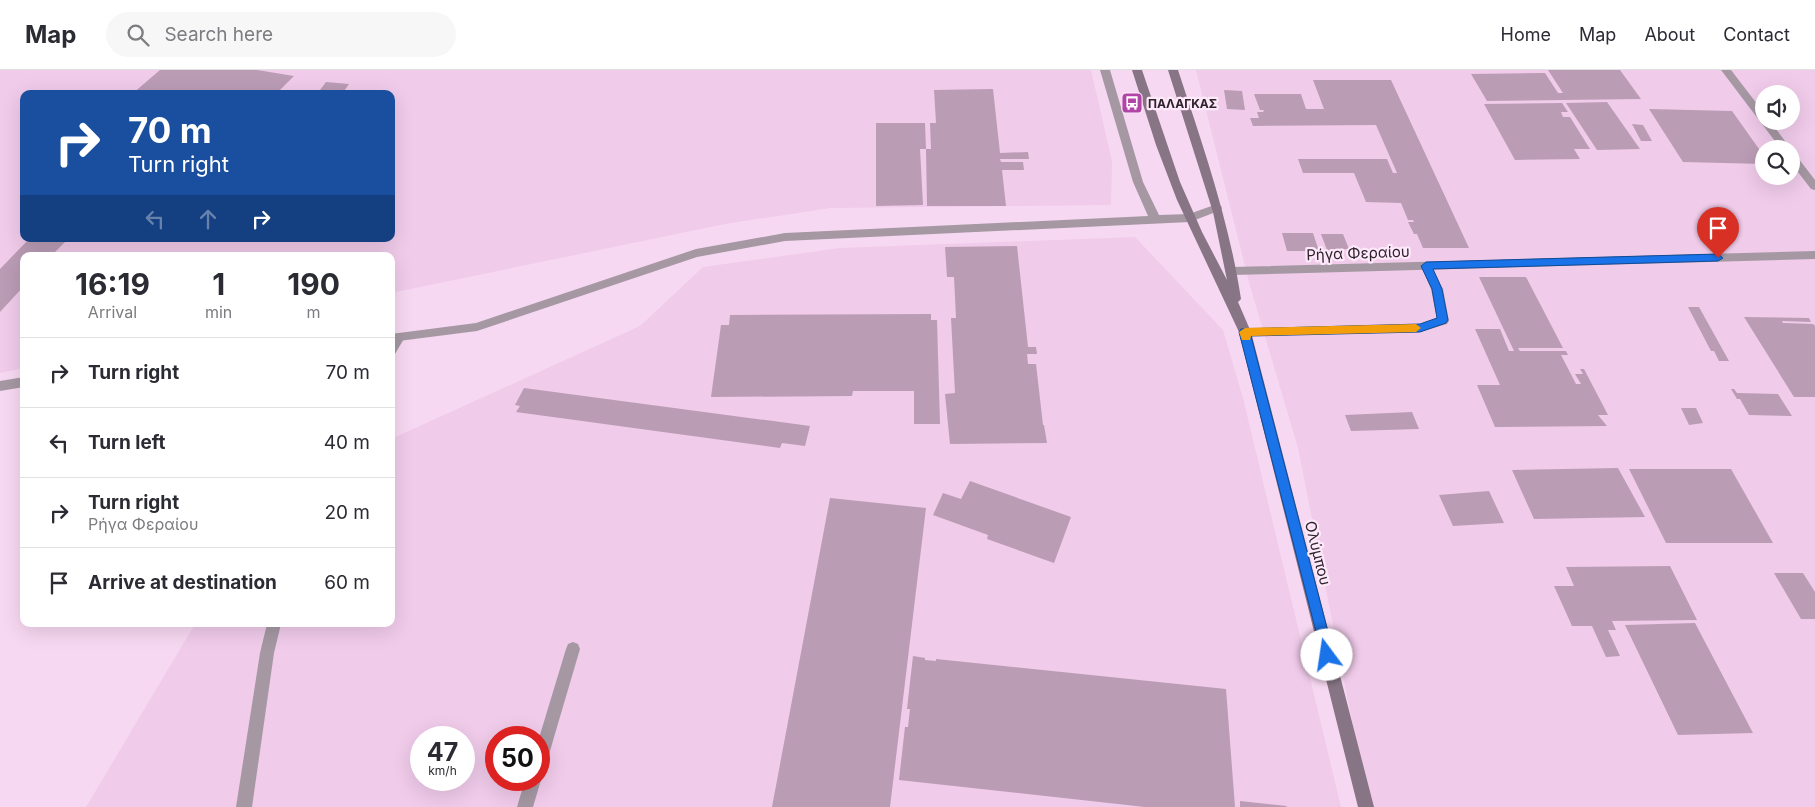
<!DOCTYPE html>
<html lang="en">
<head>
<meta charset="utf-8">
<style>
	:root { --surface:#fff; --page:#f7f7f7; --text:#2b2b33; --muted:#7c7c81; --line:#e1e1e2 }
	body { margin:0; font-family:Inter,sans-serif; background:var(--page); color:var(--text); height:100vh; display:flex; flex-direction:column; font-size:19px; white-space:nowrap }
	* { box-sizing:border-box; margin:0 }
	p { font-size:16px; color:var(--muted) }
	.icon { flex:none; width:28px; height:28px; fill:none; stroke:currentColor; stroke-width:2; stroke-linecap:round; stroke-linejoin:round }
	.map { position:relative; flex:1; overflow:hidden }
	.side { position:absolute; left:20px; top:182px; width:375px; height:375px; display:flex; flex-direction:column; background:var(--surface); border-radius:10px; box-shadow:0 5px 20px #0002 }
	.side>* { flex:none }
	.hud { position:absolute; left:20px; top:20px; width:375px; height:152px; border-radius:10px; box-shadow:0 5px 20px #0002; background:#1a4fa0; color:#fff; overflow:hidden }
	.fabs { position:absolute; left:1755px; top:15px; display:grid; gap:10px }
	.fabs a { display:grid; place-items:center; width:45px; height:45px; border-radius:50%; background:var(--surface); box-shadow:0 5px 20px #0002; font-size:25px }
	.speed { position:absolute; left:410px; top:656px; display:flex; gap:10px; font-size:25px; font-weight:700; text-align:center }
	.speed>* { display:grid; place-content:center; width:65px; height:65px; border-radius:50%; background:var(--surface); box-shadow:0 5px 20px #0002; line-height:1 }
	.speed small { font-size:12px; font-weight:400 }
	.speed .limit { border:8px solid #d22; background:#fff; color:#111 }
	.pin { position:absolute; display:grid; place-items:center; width:42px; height:42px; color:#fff; margin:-51px -21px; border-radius:50% 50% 50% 0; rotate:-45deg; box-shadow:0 0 5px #0007 }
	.pin .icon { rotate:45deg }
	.me { position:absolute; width:55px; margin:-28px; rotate:346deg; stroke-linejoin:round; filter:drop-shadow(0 0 4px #0008) }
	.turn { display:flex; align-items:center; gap:18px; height:105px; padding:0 25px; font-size:22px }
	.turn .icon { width:65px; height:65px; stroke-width:2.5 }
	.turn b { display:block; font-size:35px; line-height:42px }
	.lanes { display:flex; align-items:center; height:48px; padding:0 25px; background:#0003; justify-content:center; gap:25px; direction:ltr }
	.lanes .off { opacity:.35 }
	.eta { display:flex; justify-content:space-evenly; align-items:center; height:85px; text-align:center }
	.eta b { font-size:30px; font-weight:700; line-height:35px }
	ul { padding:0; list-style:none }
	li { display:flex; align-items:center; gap:15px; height:70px; padding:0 25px; border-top:1px solid var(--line) }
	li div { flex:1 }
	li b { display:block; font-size:19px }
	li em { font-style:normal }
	header { display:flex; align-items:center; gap:30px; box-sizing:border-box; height:70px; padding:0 25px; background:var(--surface); border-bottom:1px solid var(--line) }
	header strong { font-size:24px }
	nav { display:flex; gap:28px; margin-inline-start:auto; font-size:18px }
	.search { width:350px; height:45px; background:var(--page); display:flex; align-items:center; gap:12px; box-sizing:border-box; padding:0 18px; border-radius:28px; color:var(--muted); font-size:19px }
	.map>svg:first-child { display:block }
</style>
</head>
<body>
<header>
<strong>Map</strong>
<div class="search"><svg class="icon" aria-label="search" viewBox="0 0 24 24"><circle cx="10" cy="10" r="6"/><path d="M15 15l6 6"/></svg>Search here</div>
<nav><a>Home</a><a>Map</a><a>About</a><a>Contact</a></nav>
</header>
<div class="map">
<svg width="1815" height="737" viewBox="0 0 1815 737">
	<rect width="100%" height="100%" fill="#f7d8f2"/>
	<path fill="#f0cbea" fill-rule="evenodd" d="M 0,0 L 1091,0 L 1112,91 L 1111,135 L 831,138 L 725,154 L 391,223 L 391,186 L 24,186 L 24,298 L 0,303 ZM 24,24 L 391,24 L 391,169 L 24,169 Z
		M 1196,0 L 1815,0 L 1815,737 L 1369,737 L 1298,378 L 1250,216 ZM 1764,24 L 1791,24 L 1791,51 L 1764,51 ZM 1764,79 L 1791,79 L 1791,106 L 1764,106 Z
		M 1135,167 L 1223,260 L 1243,328 L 1341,737 L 86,737 L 195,554 L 391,554 L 391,369 L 640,256 L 703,197 L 840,178 ZM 421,668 L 464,668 L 464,710 L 421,710 ZM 496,668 L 539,668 L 539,710 L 496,710 Z"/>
	<path fill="#ba9cb5" d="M 160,0 L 257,0 L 294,6 L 276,24 L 132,24 Z
		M 1548,0 L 1620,0 L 1641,29 L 1487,31 L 1471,4 L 1545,3 L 1558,23 L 1563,23 Z
		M 1313,10 L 1391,10 L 1469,178 L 1423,178 L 1417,164 L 1414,164 L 1408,152 L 1414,152 L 1413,150 L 1408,150 L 1401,133 L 1366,132 L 1354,103 L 1303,103 L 1298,89 L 1387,89 L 1393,103 L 1397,103 L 1376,55 L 1253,56 L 1250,48 L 1259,48 L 1257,42 L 1263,42 L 1264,40 L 1260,40 L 1254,24 L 1301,24 L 1306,39 L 1324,39 Z
		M 326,12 L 349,14 L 342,24 L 317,24 Z
		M 993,19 L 1000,83 L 1028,82 L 1029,89 L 1000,89 L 1001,92 L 1023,92 L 1024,100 L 1002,100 L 1006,136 L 927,136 L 926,79 L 931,79 L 930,53 L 936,53 L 934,20 Z
		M 1224,20 L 1242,21 L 1245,40 L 1227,39 Z
		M 1607,32 L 1640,79 L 1597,80 L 1566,33 Z
		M 1562,33 L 1568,42 L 1561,42 L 1563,47 L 1570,47 L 1590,79 L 1574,79 L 1580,89 L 1515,90 L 1484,34 Z
		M 1649,39 L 1732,41 L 1764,86 L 1764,94 L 1683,92 Z
		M 876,53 L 925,53 L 926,79 L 920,79 L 923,135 L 876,136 Z
		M 1632,54 L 1643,55 L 1652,71 L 1641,71 Z
		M 1282,163 L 1313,163 L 1319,181 L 1287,181 Z
		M 1321,164 L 1343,164 L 1349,179 L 1327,180 Z
		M 29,169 L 68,169 L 51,186 L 24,186 L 24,216 L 0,242 L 0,199 Z
		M 1017,176 L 1028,277 L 1036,277 L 1037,284 L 1027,284 L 1028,294 L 1036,294 L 1043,355 L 1044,355 L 1047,373 L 950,374 L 945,324 L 955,323 L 951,248 L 956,248 L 954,207 L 947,207 L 945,177 Z
		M 1479,207 L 1526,207 L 1563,278 L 1518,278 L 1520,281 L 1566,281 L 1568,285 L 1561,285 L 1576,314 L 1581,314 L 1575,304 L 1583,304 L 1580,299 L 1584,299 L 1608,345 L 1598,345 L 1607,356 L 1495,357 L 1477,315 L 1500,315 L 1475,259 L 1500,259 L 1509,281 L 1514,281 Z
		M 1688,237 L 1699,237 L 1729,291 L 1719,291 L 1714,281 L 1711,281 Z
		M 931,244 L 931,250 L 937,250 L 940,354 L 914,354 L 914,321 L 853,321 L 852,326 L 711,327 L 721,255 L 729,255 L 730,245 Z
		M 1744,247 L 1809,248 L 1811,252 L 1782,251 L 1783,253 L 1813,254 L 1815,256 L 1815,327 L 1794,327 Z
		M 524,318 L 810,356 L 805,376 L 782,373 L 780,378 L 516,342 L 520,336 L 515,335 Z
		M 1731,319 L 1734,319 L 1737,323 L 1778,324 L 1792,346 L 1749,345 L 1740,329 L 1737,329 Z
		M 1681,338 L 1696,338 L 1703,353 L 1689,355 Z
		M 1412,342 L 1419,359 L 1351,361 L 1345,345 Z
		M 1618,398 L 1645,447 L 1534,449 L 1512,400 Z
		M 1629,399 L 1731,399 L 1773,473 L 1666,473 Z
		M 970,411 L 1071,447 L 1054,493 L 987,469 L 988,465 L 933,445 L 943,423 L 961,429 Z
		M 1489,421 L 1504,453 L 1453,456 L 1439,425 Z
		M 830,428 L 926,438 L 890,737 L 772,737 Z
		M 1670,496 L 1697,550 L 1612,551 L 1616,560 L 1608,560 L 1620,586 L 1606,587 L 1592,556 L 1572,556 L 1554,516 L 1574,516 L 1566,497 Z
		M 1774,503 L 1803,503 L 1815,522 L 1815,549 L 1801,549 Z
		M 1695,553 L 1753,663 L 1678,665 L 1625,555 Z
		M 913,586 L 925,588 L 925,590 L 936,591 L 936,589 L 1226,619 L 1235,737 L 1145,737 L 899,710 L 905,657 L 908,657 L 910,639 L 907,639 Z
		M 1240,731 L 1287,736 L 1286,737 L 1240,737 Z"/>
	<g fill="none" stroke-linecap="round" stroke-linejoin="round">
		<path fill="#a598a3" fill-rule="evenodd" d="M 1426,192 L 1430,193 L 1443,219 L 1449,251 L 1447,254 L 1420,262 L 1245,266 L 1239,262 L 1245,258 L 1420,254 L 1437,249 L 1431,219 L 1421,196 Z
			M 399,263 L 405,267 L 395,284 L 391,285 L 391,270 L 395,264 Z
			M 267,554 L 281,554 L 274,583 L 252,737 L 236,737 L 260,583 Z
			M 573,572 L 578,574 L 580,579 L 547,691 L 544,696 L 539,699 L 539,668 L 566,579 L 568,574 Z
			M 539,705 L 541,710 L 533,737 L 517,737 L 525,710 L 539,710 Z"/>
		<path fill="#a598a3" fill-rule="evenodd" d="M 1100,0 L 1110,0 L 1143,112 L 1159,145 L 1189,144 L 1217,134 L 1221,136 L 1222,138 L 1221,140 L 1190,152 L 785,171 L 697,187 L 477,261 L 391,272 L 391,264 L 476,253 L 696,179 L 785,163 L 1148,146 L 1133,112 Z
			M 1721,0 L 1731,0 L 1764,43 L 1764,51 L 1770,51 L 1791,79 L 1781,79 Z
			M 1791,83 L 1795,84 L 1815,110 L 1815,120 L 1811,119 L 1791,93 Z
			M 1815,181 L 1815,189 L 1232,205 L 1227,201 L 1232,197 Z
			M 24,307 L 24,317 L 0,321 L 0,311 Z"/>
		<path fill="#877484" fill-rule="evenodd" d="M 1132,0 L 1142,0 L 1180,112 L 1202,162 L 1227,210 L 1213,142 L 1168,0 L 1178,0 C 1203,76 1229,150 1241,229 L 1238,232 L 1251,262 L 1374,737 L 1358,737 L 1239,262 L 1177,130 L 1156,75 Z"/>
	</g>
	<path fill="#1a73e8" stroke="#114b97" d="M 1718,184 L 1723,188 L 1718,191 L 1433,199 L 1442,219 L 1448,250 L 1446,253 L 1420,262 L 1251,266 L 1334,585 L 1332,589 L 1327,591 L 1323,589 L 1239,262 L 1241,259 L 1420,254 L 1437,248 L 1432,219 L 1421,196 L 1426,192 Z"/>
	<path fill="#f59e0b" d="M 1416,254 L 1421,258 L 1416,262 L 1251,266 L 1250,270 L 1242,270 L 1239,262 L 1245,258 Z"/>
	<defs>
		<g id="bus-square" transform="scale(1.125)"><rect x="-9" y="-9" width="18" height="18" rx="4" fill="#b045a6" stroke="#fde9f9"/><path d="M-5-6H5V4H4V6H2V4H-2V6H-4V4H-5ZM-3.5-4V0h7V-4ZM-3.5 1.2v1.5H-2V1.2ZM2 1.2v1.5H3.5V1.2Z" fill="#fff"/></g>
	</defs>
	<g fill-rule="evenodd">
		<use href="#bus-square" x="1132" y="33"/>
	</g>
	<g text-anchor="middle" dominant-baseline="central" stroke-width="4.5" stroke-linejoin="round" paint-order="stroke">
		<g font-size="12" font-weight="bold" fill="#2e222c" stroke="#fde9f9" text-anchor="start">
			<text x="1148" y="33">ΠΑΛΑΓΚΑΣ</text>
		</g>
		<g font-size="15" fill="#2e222c" stroke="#fde9f9">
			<text transform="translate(1358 183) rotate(-2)">Ρήγα Φεραίου</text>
			<text transform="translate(1318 483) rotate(76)">Ολύμπου</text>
		</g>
	</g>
</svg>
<div class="fabs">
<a><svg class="icon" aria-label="sound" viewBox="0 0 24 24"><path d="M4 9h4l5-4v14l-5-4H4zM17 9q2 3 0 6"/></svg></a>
<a><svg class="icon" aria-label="search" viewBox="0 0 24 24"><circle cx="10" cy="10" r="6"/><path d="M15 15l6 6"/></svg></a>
</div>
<div class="speed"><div>47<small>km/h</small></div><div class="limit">50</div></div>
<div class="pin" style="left:1718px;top:188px;background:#d93025"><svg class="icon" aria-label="arrive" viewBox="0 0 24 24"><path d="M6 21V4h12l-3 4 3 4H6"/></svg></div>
<svg class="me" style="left:1327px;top:585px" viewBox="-20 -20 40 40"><circle r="19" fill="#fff"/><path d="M0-13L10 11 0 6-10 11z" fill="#1a73e8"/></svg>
<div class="hud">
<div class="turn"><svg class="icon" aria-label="right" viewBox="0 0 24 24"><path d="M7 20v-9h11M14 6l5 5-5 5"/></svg><div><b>70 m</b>Turn right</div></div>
<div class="lanes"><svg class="icon off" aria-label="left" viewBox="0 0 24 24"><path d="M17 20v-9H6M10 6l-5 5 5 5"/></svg><svg class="icon off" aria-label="ahead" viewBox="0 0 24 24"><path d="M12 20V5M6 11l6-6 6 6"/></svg><svg class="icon" aria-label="right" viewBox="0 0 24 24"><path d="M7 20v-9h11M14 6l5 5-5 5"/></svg></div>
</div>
<section class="side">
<div class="eta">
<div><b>16:19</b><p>Arrival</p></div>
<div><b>1</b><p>min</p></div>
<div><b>190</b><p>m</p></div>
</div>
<ul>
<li><svg class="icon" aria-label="right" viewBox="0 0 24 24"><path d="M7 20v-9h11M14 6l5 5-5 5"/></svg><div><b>Turn right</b></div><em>70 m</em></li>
<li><svg class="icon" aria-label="left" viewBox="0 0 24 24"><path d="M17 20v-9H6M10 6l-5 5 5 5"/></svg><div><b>Turn left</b></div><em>40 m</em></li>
<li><svg class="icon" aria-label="right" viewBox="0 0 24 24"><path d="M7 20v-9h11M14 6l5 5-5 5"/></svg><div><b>Turn right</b><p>Ρήγα Φεραίου</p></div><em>20 m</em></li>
<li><svg class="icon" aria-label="arrive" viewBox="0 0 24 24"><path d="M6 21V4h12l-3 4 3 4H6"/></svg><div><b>Arrive at destination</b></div><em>60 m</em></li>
</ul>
</section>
</div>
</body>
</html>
